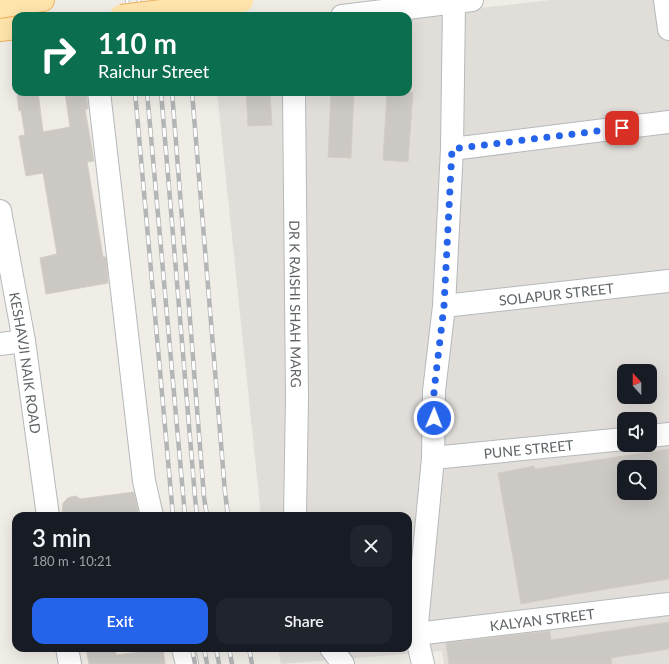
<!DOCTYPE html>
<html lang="en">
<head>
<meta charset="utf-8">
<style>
	:root { --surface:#171b24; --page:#20242c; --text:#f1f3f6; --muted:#9ea1a6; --accent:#2563eb }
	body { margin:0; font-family:Lato,sans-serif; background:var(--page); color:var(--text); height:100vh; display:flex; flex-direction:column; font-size:15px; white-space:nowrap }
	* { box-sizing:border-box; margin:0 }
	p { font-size:13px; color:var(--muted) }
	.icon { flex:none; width:22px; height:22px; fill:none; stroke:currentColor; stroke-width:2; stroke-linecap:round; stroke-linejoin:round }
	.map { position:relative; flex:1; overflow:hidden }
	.sheet { position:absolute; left:12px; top:512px; width:400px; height:140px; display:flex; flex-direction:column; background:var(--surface); border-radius:12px; box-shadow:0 4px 16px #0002 }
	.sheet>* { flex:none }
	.top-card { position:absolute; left:12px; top:12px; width:400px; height:84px; border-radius:12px; box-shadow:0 4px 16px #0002; background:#0b6e4f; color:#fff; overflow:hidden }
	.needle { width:26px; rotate:339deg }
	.fabs { position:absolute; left:617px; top:364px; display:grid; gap:8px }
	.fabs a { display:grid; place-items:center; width:40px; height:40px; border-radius:8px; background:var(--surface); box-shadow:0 4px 16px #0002; font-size:20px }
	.pin { position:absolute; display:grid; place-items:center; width:34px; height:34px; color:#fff; margin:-17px; border-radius:8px; box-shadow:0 2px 6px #0006 }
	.me { position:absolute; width:44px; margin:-22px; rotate:1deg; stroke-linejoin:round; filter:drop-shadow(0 0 3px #0008) }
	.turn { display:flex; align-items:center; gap:14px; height:84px; padding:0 20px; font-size:18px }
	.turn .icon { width:52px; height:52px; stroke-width:2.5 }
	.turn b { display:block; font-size:28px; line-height:34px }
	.round { display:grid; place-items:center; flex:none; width:42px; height:42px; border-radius:12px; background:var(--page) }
	.overview { display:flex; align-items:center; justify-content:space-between; height:68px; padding:0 20px }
	h1 { font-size:24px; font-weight:600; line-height:30px }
	.primary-button { display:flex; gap:8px; margin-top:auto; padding:8px 20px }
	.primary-button a { flex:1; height:46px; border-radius:12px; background:var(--accent); color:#fff; font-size:16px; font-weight:600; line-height:46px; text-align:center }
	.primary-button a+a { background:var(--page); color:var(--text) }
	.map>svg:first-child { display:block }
</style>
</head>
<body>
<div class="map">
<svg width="669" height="664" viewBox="0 0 669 664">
	<rect width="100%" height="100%" fill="#f0ece6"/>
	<path fill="#e1deda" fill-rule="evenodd" d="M 551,0 L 669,0 L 669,664 L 444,664 L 442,651 L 281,664 L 278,648 L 408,648 L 408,516 L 261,516 L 217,92 L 408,92 L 408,16 ZM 624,371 L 650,371 L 650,397 L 624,397 ZM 624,419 L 650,419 L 650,445 L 624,445 ZM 624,467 L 650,467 L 650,493 L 624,493 Z"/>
	<path fill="#ccc9c5" stroke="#d4cdc4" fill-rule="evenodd" d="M 19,92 L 38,92 L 43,132 L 70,127 L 65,92 L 86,92 L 88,109 L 85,109 L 94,161 L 87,162 L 103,257 L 106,257 L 108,283 L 46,294 L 40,258 L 57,254 L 43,173 L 26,176 L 19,136 L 25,135 L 21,110 L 19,111 L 17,95 L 19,95 Z
		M 246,92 L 270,92 L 272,125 L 248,126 Z
		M 331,92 L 354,92 L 351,158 L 328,157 Z
		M 387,92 L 413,92 L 408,162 L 383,160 Z
		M 669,449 L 669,579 L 570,595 L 521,604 L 498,473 L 534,466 L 535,469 L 624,456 ZM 624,467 L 650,467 L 650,493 L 624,493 Z
		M 134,492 L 139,516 L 62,516 L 63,503 L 68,498 L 71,497 L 76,496 L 80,499 Z
		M 669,622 L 669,649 L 611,658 L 612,664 L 449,664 L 446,643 L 550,631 L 551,640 Z
		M 86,648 L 115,648 L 116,655 L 163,649 L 165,664 L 89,664 Z"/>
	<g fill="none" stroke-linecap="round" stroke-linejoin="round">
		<g stroke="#b6b9bc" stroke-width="24">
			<g id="minor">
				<path d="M 665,0 L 669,29"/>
				<path d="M 342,16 L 472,0"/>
				<path d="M 99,92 L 144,481 L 152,516"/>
				<path id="s1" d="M 294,92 L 297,398 L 295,516"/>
				<path d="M 452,149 L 669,122"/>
				<path id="s2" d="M 0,211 L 24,341 L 48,516"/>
				<path id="s3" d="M 444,306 L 669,281"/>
				<path d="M 0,344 L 24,341"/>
				<path d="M 650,436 L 669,434"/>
				<path id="s4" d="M 433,458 L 624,439"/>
				<path id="s5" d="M 416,634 L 669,604"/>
				<path d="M 67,648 L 70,664"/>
				<path d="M 183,648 L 187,664"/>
				<path d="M 331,648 L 343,664"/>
				<path d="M 423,664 L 416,634 L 433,458 L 434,391 L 444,306 L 452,149 L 454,3"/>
			</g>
		</g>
		<g stroke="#f1b25d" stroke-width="24">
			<path id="major" d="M 0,7 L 43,0
				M 0,30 L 16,28"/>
		</g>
		<use href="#minor" stroke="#fff" stroke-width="22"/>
		<use href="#major" stroke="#ffe5ac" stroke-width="22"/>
		<g stroke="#b4b5b6" stroke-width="4.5">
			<path id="rail" d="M 127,0 L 129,16
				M 139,0 L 140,16
				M 153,0 L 155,16
				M 165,0 L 166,16
				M 185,0 L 186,16
				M 135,92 L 173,516
				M 147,92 L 185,516
				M 161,92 L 195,497 L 197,516
				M 172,92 L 204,497 L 207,516
				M 192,92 L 225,492 L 228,516
				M 192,648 L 195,664
				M 204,648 L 207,664
				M 216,648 L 219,664
				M 229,648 L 232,664
				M 249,648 L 252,664"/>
		</g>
		<use href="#rail" stroke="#fff" stroke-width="3" stroke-dasharray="9" stroke-linecap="butt"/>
		<g stroke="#f1b25d" stroke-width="24" stroke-linecap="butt">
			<path id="major-bridge" d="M 121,16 L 242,1"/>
		</g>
		<use href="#major-bridge" stroke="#ffe5ac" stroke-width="22"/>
	</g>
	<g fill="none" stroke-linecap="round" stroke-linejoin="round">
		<path stroke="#2563eb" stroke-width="7" stroke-dasharray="0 12.6" d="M 434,418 L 434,391 L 444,306 L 452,149 L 622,128"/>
	</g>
	<g text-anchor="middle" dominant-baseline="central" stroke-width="3" stroke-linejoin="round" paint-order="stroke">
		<g font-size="14" fill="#5d6366" stroke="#fff">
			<text stroke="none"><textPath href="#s3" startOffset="113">SOLAPUR STREET</textPath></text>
			<text stroke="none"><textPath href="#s1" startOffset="212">DR K RAISHI SHAH MARG</textPath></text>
			<text stroke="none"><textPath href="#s2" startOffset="154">KESHAVJI NAIK ROAD</textPath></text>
			<text stroke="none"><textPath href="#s4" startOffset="96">PUNE STREET</textPath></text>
			<text stroke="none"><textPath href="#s5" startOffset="127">KALYAN STREET</textPath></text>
		</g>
	</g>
</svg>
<div class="fabs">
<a><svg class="needle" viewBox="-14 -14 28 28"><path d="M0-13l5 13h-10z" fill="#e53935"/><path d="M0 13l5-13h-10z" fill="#9ea1a6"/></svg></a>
<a><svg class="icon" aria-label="sound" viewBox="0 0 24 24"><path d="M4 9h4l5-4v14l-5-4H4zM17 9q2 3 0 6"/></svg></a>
<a><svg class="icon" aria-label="search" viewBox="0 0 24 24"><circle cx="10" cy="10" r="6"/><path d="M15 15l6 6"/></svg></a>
</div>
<div class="pin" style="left:622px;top:128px;background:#d93025"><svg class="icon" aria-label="arrive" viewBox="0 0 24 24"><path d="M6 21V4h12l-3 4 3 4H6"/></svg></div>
<svg class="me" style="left:434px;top:418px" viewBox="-20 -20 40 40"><circle r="17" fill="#2563eb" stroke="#fff" stroke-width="3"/><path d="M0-11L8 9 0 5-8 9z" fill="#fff"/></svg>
<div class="top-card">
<div class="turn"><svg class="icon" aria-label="right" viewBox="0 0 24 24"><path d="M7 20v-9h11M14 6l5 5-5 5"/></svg><div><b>110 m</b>Raichur Street</div></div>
</div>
<section class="sheet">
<div class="overview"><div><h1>3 min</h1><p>180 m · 10:21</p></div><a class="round"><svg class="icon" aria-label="close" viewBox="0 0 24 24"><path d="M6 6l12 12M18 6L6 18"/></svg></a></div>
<div class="primary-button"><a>Exit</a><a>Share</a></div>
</section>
</div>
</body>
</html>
